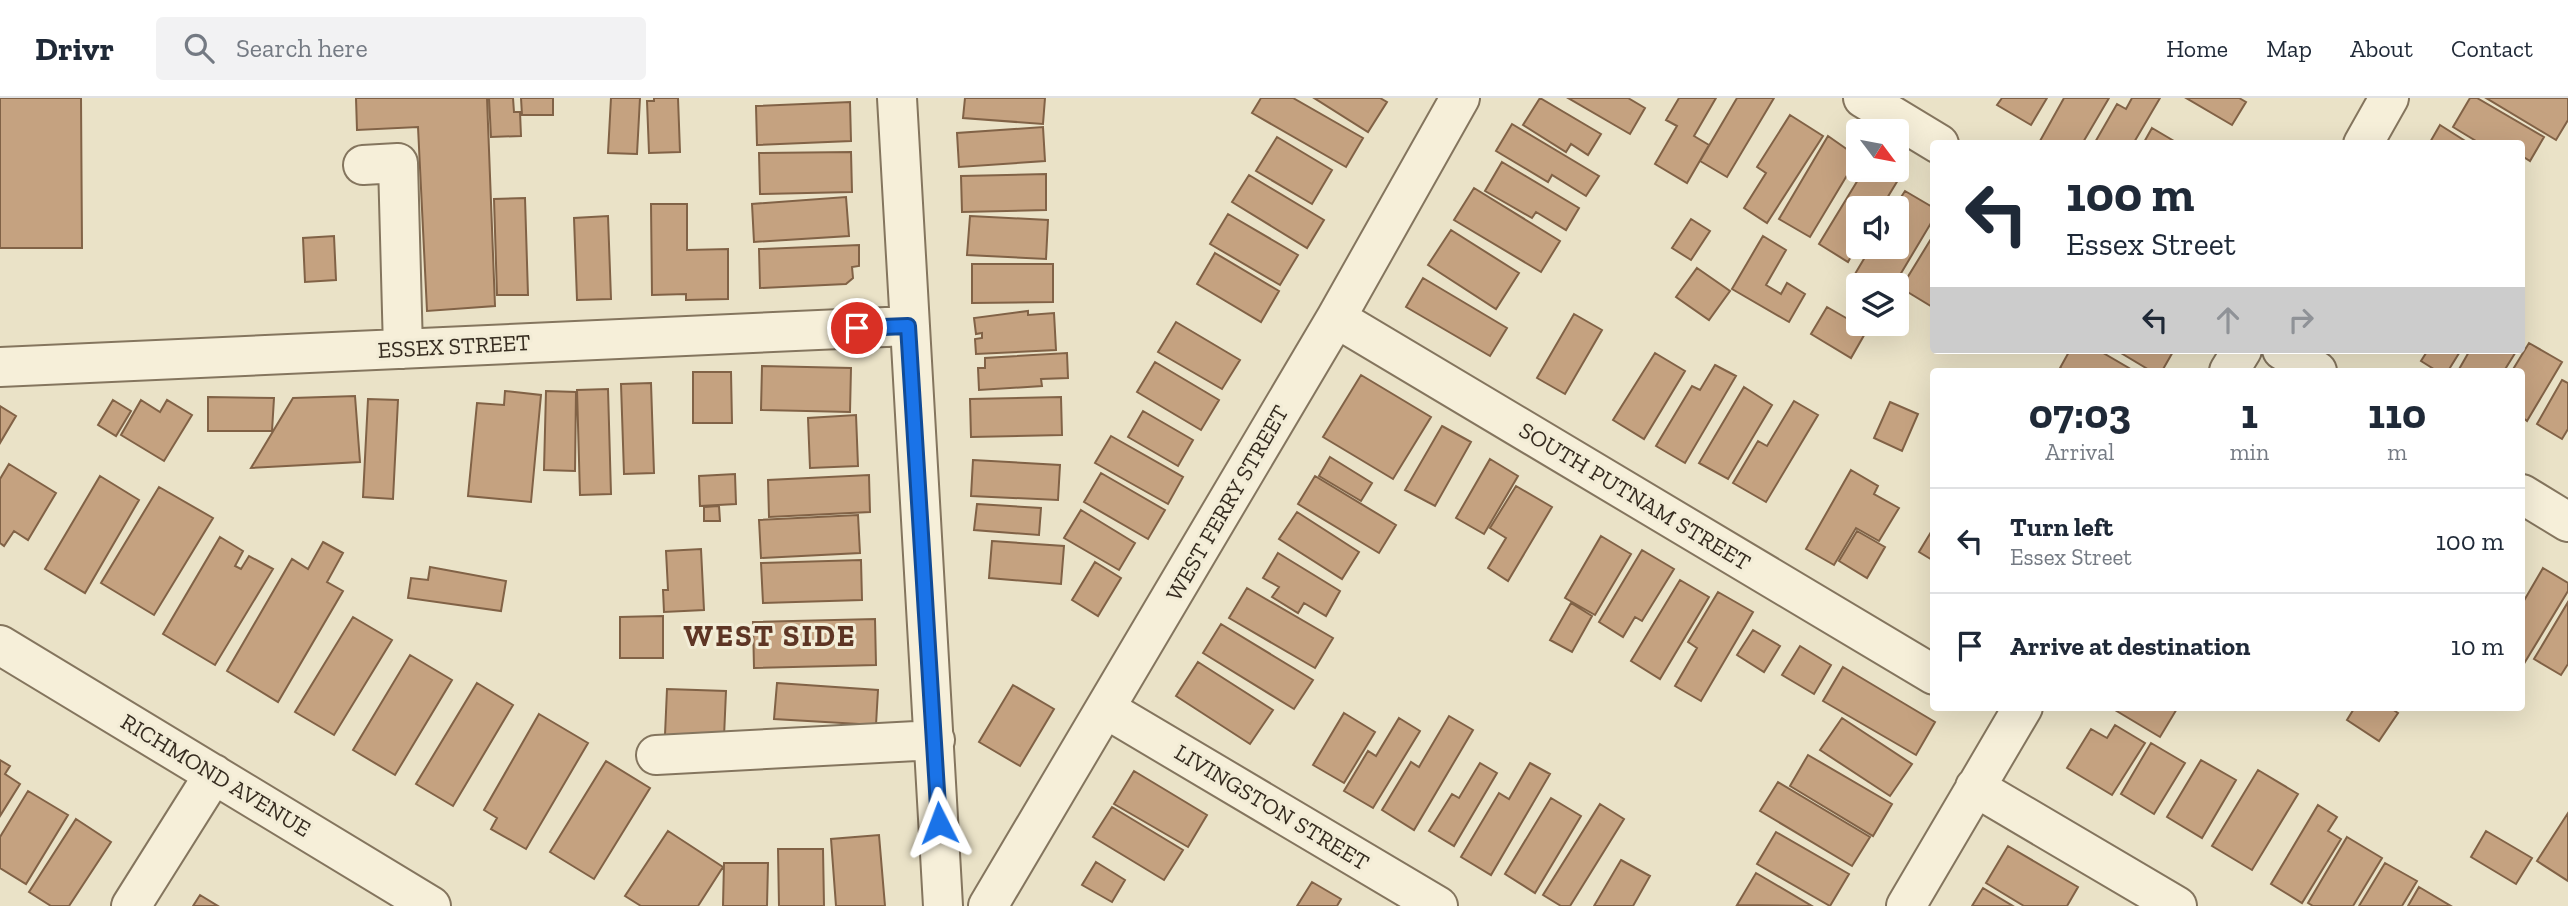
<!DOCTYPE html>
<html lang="en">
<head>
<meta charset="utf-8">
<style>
	:root { --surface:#fff; --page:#f2f2f3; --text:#1f2937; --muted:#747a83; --line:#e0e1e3 }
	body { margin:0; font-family:"Zilla Slab",serif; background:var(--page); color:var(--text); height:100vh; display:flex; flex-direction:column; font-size:26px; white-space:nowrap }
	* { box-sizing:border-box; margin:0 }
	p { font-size:23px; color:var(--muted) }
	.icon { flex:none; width:38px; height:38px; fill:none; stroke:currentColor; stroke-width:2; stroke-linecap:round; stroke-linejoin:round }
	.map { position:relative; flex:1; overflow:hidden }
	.side { position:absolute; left:1930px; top:270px; width:595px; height:343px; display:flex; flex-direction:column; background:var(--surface); border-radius:7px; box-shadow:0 7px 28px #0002 }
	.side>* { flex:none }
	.guide { position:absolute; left:1930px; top:42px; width:595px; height:214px; border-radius:7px; box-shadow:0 7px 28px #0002; background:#fff; color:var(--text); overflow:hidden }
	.needle { width:46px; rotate:122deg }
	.tools { position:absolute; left:1846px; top:21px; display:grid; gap:14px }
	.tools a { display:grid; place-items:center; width:63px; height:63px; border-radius:7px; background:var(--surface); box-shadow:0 7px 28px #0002; font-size:35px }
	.pin { position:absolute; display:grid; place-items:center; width:60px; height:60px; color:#fff; margin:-30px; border:4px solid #fff; border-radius:50%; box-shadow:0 2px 7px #0007 }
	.me { position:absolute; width:77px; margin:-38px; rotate:357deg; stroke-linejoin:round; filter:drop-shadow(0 0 5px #0008) }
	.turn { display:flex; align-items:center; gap:24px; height:147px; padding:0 21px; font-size:32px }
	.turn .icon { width:91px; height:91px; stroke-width:2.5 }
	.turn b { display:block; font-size:49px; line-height:60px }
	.lanes { display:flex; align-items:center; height:66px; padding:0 21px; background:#0003; justify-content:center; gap:35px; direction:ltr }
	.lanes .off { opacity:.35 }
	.eta { display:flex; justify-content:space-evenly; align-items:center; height:119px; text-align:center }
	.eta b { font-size:42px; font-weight:700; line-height:49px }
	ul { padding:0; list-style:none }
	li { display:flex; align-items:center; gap:21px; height:105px; padding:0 21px; border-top:2px solid var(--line) }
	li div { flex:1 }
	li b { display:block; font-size:26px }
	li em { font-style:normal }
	header { display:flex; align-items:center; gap:42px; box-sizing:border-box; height:98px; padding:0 35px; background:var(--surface); border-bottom:2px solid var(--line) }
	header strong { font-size:33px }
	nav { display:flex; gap:38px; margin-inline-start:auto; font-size:24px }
	.search { width:490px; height:63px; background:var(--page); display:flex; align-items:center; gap:18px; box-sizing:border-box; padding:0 24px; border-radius:7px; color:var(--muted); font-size:26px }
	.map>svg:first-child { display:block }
</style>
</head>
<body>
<header>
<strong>Drivr</strong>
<div class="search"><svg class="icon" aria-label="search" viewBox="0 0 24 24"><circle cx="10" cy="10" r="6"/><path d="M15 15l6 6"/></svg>Search here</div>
<nav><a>Home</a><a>Map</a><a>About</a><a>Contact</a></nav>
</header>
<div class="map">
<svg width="2568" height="808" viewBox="0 0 2568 808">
	<rect width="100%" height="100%" fill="#eae2c7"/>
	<path fill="#c5a280" stroke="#816246" stroke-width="2" d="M 0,0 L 81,0 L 82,150 L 0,150 Z
		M 356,0 L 487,0 L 495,208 L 427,213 L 418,29 L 357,32 Z
		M 489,0 L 513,0 L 514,14 L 520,14 L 521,38 L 491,39 Z
		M 521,0 L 553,0 L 553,17 L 522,17 Z
		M 611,0 L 640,0 L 637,56 L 608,55 Z
		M 654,0 L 678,0 L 680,54 L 649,55 L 647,3 L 654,3 Z
		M 965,0 L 1045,0 L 1043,26 L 963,20 Z
		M 1261,0 L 1293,0 L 1363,40 L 1346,69 L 1252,15 Z
		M 1314,0 L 1380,0 L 1387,4 L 1368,34 Z
		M 1540,0 L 1601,36 L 1588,57 L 1571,46 L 1566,54 L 1523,27 Z
		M 1568,0 L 1628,0 L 1645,10 L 1630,36 Z
		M 1679,0 L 1716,0 L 1694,38 L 1709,47 L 1687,85 L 1655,66 L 1677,28 L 1666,22 Z
		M 1737,0 L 1774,0 L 1727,79 L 1700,63 Z
		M 2002,0 L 2047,0 L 2031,27 L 1997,7 Z
		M 2064,0 L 2109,0 L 2082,46 L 2044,46 L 2040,43 Z
		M 2132,0 L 2160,0 L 2133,46 L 2094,46 L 2117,6 L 2126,11 Z
		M 2186,0 L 2239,0 L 2246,4 L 2232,27 Z
		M 2470,0 L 2477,0 L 2544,39 L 2530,63 L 2522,58 L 2522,46 L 2481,46 L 2453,29 Z
		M 2486,0 L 2568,0 L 2568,22 L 2556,42 Z
		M 850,4 L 851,43 L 757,47 L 756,8 Z
		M 1790,17 L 1823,38 L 1767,125 L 1744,110 L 1766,75 L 1757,69 Z
		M 1512,26 L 1599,78 L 1586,98 L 1552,77 L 1548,84 L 1496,53 Z
		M 2440,27 L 2470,46 L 2429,46 Z
		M 1043,29 L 1045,63 L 959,69 L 957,35 Z
		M 2152,30 L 2179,46 L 2143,46 Z
		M 1828,38 L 1858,59 L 1810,139 L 1779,121 Z
		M 1277,39 L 1332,72 L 1312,106 L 1256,73 Z
		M 851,54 L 852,94 L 760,96 L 759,55 Z
		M 1502,64 L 1579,110 L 1566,132 L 1536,114 L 1532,120 L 1485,93 Z
		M 1864,72 L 1881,72 L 1898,82 L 1881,110 L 1858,110 L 1858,146 L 1848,164 L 1819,146 Z
		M 1046,76 L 1046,112 L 962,114 L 961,78 Z
		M 1249,77 L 1324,122 L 1307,150 L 1232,104 Z
		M 1474,90 L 1560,143 L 1541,174 L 1454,122 Z
		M 1905,93 L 1934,110 L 1934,120 L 1894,187 L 1863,187 L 1852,181 L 1871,149 L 1897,149 L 1897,110 L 1894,110 Z
		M 846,99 L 849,138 L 754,144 L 752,106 Z
		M 525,100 L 528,197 L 497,197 L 494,101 Z
		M 651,106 L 687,106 L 687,152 L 728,151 L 728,201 L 686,202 L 686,196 L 652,197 Z
		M 1228,116 L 1298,157 L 1280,187 L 1210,146 Z
		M 608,118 L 611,201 L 577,202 L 574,120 Z
		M 970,118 L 1048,122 L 1046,161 L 967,157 Z
		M 1691,121 L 1710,133 L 1691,162 L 1672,150 Z
		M 1451,132 L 1519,175 L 1496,211 L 1428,167 Z
		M 1934,136 L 1934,210 L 1901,190 Z
		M 334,138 L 336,182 L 305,184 L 303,140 Z
		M 1763,138 L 1786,152 L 1766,187 L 1781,196 L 1787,185 L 1805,196 L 1789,224 L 1732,191 Z
		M 859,147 L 859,168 L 852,169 L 853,180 L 846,186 L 760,190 L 759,151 Z
		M 1215,155 L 1279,193 L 1261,224 L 1197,186 Z
		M 972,166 L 1053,166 L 1053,204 L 972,205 Z
		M 1697,170 L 1730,193 L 1709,222 L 1676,199 Z
		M 1423,180 L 1507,230 L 1490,258 L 1406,209 Z
		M 1827,209 L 1867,232 L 1851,260 L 1811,236 Z
		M 1028,213 L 1028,217 L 1054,215 L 1056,252 L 976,256 L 975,241 L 982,240 L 982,235 L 976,236 L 974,220 Z
		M 1574,216 L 1602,232 L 1565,296 L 1537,280 Z
		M 1176,224 L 1240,262 L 1222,291 L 1158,254 Z
		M 2529,245 L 2562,264 L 2527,323 L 2522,319 L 2522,273 L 2512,273 Z
		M 2070,252 L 2098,252 L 2134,273 L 2066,273 L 2060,270 Z
		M 2116,252 L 2174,252 L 2162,273 L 2151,273 Z
		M 2428,252 L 2461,252 L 2448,273 L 2437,273 L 2421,263 Z
		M 2470,252 L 2517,252 L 2504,273 L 2458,273 Z
		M 1067,255 L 1068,280 L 1041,281 L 1042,288 L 979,292 L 978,270 L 985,270 L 985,260 Z
		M 1655,255 L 1685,273 L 1644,341 L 1613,322 Z
		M 1155,264 L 1219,302 L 1201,332 L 1137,294 Z
		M 1715,267 L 1736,278 L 1685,365 L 1656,348 L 1692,288 L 1700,292 Z
		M 762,268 L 851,270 L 850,314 L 761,312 Z
		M 693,274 L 731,274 L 732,325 L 693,325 Z
		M 1361,277 L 1431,319 L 1393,381 L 1323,339 Z
		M 2562,282 L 2568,285 L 2568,331 L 2562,341 L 2537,326 Z
		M 651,285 L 654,375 L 624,376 L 621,286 Z
		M 1744,289 L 1772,307 L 1728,381 L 1699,365 Z
		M 608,291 L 611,396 L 580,397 L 577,292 Z
		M 505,293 L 541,297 L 531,404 L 468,398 L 477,305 L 504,307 Z
		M 546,293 L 576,294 L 575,373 L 544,372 Z
		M 355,298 L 360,364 L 251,370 L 293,300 Z
		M 208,299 L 274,300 L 272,333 L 208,333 Z
		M 1061,299 L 1062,337 L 971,339 L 970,301 Z
		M 368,301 L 398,302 L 393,401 L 363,399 Z
		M 113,302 L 131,313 L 116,338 L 98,327 Z
		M 141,302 L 160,314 L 167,302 L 192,317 L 164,363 L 121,337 Z
		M 1794,303 L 1818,317 L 1766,404 L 1733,385 L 1758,343 L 1767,348 Z
		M 1890,304 L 1918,316 L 1902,353 L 1874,340 Z
		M 0,308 L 16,318 L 0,345 Z
		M 1143,313 L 1193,342 L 1178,368 L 1128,339 Z
		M 856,317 L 858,368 L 810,370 L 808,320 Z
		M 1442,328 L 1471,344 L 1435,408 L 1405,392 Z
		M 1111,338 L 1183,379 L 1168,406 L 1095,365 Z
		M 1330,359 L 1372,385 L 1361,403 L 1319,378 Z
		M 1490,361 L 1518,378 L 1484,436 L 1456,420 Z
		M 973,362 L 1060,367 L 1058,402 L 971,398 Z
		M 9,366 L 56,395 L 28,442 L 14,433 L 4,448 L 0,445 L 0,381 Z
		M 1851,372 L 1878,388 L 1874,396 L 1899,410 L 1879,443 L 1856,430 L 1834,467 L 1806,451 Z
		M 1101,375 L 1165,412 L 1148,441 L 1084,404 Z
		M 735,376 L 736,406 L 700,408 L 699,378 Z
		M 869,377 L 870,414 L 769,419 L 768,382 Z
		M 100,378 L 139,402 L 85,495 L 45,471 Z
		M 1315,378 L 1396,427 L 1379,455 L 1298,406 Z
		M 1516,388 L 1552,409 L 1508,483 L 1488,470 L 1506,440 L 1490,430 Z
		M 159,389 L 213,420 L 154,517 L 101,485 Z
		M 977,406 L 1041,410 L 1039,437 L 974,432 Z
		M 719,408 L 720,423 L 704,423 L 704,409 Z
		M 1081,412 L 1135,445 L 1119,472 L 1064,440 Z
		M 1297,414 L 1359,454 L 1342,481 L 1279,441 Z
		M 858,417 L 860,455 L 761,460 L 759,422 Z
		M 1934,429 L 1934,463 L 1919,454 Z
		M 1857,433 L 1885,449 L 1867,480 L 1839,463 Z
		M 1601,438 L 1631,456 L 1595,517 L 1565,500 Z
		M 220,439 L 243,453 L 235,468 L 241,471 L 249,458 L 273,471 L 215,567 L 163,536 Z
		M 992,443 L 1064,448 L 1061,486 L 989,480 Z
		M 323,444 L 343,455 L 327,484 L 343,493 L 278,604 L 227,573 L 292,461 L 308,471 Z
		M 701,451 L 704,512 L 664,514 L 663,492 L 668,492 L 666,453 Z
		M 1642,452 L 1674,471 L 1642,523 L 1635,519 L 1623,539 L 1599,524 Z
		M 1278,455 L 1340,493 L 1326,518 L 1304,505 L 1298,515 L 1272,499 L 1279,489 L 1263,480 Z
		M 861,462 L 862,502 L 763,505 L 761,465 Z
		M 1095,464 L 1121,480 L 1098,518 L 1072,502 Z
		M 430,469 L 506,483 L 501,513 L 408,500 L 411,480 L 428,482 Z
		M 2543,470 L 2568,485 L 2568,493 L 2522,569 L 2522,506 Z
		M 1680,482 L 1709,499 L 1660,581 L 1631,563 Z
		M 1247,490 L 1333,540 L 1315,570 L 1229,520 Z
		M 1718,494 L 1753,514 L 1701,603 L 1675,588 L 1697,550 L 1688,544 Z
		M 2568,504 L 2568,566 L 2561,577 L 2534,561 Z
		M 1571,505 L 1592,518 L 1572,554 L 1550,542 Z
		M 663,518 L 663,560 L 620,560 L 620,519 Z
		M 353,519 L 392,542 L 334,637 L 295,614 Z
		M 875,521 L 876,567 L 754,570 L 753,524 Z
		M 1221,526 L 1313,582 L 1294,611 L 1203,555 Z
		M 1753,532 L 1780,548 L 1764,574 L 1737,557 Z
		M 1800,548 L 1831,567 L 1814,596 L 1782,577 Z
		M 410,557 L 452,582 L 395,677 L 353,652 Z
		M 1198,564 L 1273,612 L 1250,646 L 1176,598 Z
		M 1843,569 L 1935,624 L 1916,657 L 1823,603 Z
		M 477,585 L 513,607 L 453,708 L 416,686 Z
		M 777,585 L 878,592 L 876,627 L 774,621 Z
		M 1013,587 L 1054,611 L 1020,668 L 979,644 Z
		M 667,591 L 726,593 L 724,639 L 665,637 Z
		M 2110,609 L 2178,609 L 2160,639 Z
		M 2355,609 L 2389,609 L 2398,615 L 2379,643 L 2347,622 Z
		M 1344,615 L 1375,634 L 1344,685 L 1313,667 Z
		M 539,616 L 588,645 L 526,751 L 491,731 L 497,720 L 484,712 Z
		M 1449,618 L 1473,632 L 1414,732 L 1382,712 L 1411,664 L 1419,669 Z
		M 1399,620 L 1420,633 L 1373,710 L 1344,693 L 1368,653 L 1376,658 Z
		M 1842,620 L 1912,666 L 1890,698 L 1820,652 Z
		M 2115,627 L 2145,645 L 2112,697 L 2067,670 L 2091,631 L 2107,640 Z
		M 2151,645 L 2185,665 L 2154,716 L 2121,696 Z
		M 1808,657 L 1892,706 L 1873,738 L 1790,688 Z
		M 0,662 L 10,668 L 5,676 L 20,686 L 0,718 Z
		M 2201,662 L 2236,682 L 2202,740 L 2167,719 Z
		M 606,663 L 650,690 L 594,781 L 550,754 Z
		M 1480,665 L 1497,675 L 1454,748 L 1429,733 L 1452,696 L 1459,700 Z
		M 1530,665 L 1550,676 L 1491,777 L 1461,759 L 1499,695 L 1509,701 Z
		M 2258,672 L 2298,696 L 2252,772 L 2212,748 Z
		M 1134,673 L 1207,717 L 1188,749 L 1114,706 Z
		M 1778,684 L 1870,739 L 1852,768 L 1760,713 Z
		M 28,693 L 68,717 L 26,786 L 0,770 L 0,739 Z
		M 1551,700 L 1581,718 L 1535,795 L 1505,776 Z
		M 1600,706 L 1624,721 L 1570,808 L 1561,808 L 1543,797 Z
		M 2318,707 L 2337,719 L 2328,733 L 2341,741 L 2302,805 L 2271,786 Z
		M 1112,709 L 1183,752 L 1164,782 L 1093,739 Z
		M 2568,715 L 2568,783 L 2537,763 Z
		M 76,721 L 111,744 L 69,808 L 51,808 L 29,794 Z
		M 668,733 L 723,769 L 698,808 L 641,808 L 625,798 Z
		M 2486,733 L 2532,760 L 2516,786 L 2471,759 Z
		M 1776,734 L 1849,776 L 1830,808 L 1757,766 Z
		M 879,737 L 885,808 L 836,808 L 831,741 Z
		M 2347,739 L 2382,760 L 2353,808 L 2313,808 L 2308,805 Z
		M 2008,748 L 2078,789 L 2067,808 L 2024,808 L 1986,785 Z
		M 778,751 L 823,751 L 824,808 L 779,808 Z
		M 1621,762 L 1650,778 L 1633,808 L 1594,808 Z
		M 1096,764 L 1125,782 L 1112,804 L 1082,787 Z
		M 724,765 L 768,765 L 767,808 L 723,808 Z
		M 2385,765 L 2417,783 L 2402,808 L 2359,808 Z
		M 1756,775 L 1812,808 L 1737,807 Z
		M 1312,784 L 1341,801 L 1337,808 L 1297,808 Z
		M 2419,789 L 2451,808 L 2408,808 Z
		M 1983,790 L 2013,808 L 1972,808 Z
		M 200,797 L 218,808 L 193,808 Z"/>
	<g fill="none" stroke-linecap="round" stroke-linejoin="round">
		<g stroke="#84755e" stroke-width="42">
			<path id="minor" d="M 897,0 L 943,808
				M 1863,0 L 1939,46
				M 2363,46 L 2389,0
				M 363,67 L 398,65 L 403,251
				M 1336,220 L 1934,577
				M 2282,252 L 2317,273
				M 0,269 L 908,228
				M 2229,273 L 2242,252
				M 2522,396 L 2568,424
				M 0,547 L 431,808
				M 1106,611 L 1438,808
				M 656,657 L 935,642
				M 1975,689 L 2177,808
				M 131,808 L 214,676
				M 988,808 L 1336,220 L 1460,0
				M 1906,808 L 2023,609"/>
		</g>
		<use href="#minor" stroke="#f6efd9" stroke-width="38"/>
	</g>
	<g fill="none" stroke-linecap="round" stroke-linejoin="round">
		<g stroke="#114b97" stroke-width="18">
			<path id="route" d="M 857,230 L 908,228 L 939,725"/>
		</g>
		<use href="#route" stroke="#1a73e8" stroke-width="12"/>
	</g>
	<g text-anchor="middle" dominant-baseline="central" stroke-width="6" stroke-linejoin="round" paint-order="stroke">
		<g font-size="23" fill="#362c20" stroke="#f2ecd6">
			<text transform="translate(454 248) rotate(-3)">ESSEX STREET</text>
			<text transform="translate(1635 398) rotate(31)">SOUTH PUTNAM STREET</text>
			<text transform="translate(1227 405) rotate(-60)">WEST FERRY STREET</text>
			<text transform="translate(216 677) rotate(31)">RICHMOND AVENUE</text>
			<text transform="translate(1272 709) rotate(31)">LIVINGSTON STREET</text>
		</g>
		<g font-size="30" font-weight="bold" letter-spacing="2" fill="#5e3524" stroke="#f2ecd6">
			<text x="770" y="538">WEST SIDE</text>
		</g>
	</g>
</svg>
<div class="tools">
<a><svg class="needle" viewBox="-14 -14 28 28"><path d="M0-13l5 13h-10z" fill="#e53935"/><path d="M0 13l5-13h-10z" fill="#747a83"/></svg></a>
<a><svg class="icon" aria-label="sound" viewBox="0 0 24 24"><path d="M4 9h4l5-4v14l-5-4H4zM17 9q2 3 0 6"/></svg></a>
<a><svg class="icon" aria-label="layers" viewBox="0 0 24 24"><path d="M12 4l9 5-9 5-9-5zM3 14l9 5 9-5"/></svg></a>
</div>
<div class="pin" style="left:857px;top:230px;background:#d93025"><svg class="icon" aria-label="arrive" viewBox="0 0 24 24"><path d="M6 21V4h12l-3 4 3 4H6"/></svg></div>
<svg class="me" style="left:939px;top:725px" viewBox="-20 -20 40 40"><path d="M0-17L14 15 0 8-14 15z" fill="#1a73e8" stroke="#fff" stroke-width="4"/></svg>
<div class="guide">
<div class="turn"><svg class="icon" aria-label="left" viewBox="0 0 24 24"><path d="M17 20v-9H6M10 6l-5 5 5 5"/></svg><div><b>100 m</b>Essex Street</div></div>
<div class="lanes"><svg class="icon" aria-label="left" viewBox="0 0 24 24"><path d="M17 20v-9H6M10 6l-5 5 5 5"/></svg><svg class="icon off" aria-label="ahead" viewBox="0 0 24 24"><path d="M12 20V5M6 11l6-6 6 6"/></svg><svg class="icon off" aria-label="right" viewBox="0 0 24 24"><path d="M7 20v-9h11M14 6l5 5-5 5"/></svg></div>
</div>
<section class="side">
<div class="eta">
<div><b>07:03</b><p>Arrival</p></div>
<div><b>1</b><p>min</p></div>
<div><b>110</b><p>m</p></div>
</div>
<ul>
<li><svg class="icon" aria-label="left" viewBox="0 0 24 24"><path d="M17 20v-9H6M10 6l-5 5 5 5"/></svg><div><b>Turn left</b><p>Essex Street</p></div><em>100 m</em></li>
<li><svg class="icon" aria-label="arrive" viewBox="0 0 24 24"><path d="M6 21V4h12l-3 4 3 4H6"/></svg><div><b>Arrive at destination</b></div><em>10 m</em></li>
</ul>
</section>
</div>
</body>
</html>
